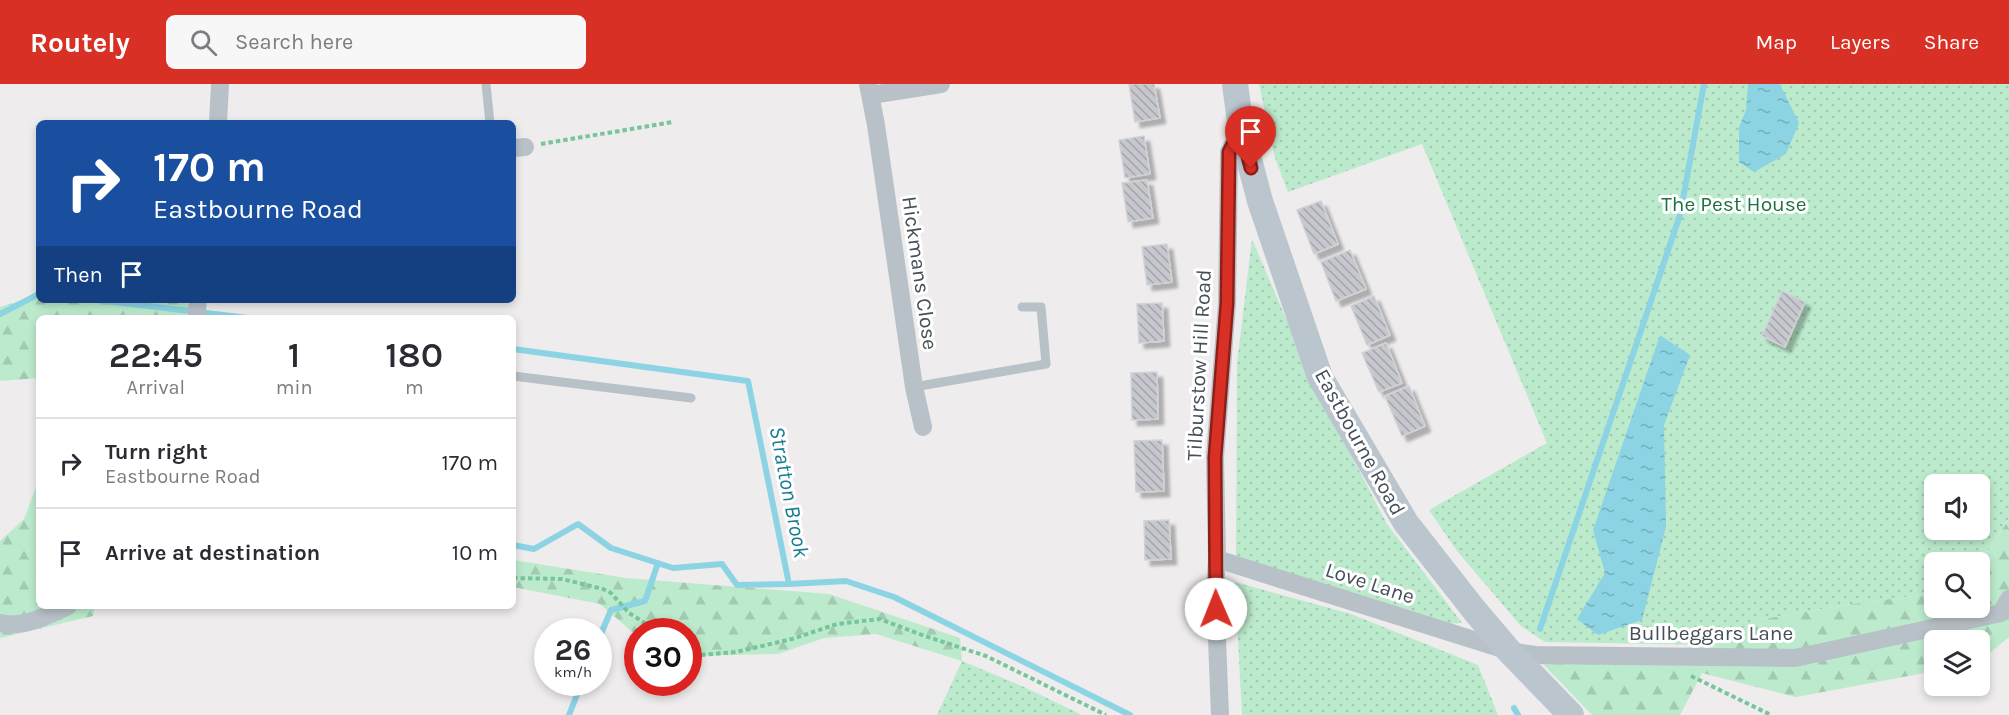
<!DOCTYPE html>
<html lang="en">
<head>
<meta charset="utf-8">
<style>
	:root { --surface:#fff; --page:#f7f7f7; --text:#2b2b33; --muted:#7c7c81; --line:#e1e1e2; --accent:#d93025 }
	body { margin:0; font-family:Karla,sans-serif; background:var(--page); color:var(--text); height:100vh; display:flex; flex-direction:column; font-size:22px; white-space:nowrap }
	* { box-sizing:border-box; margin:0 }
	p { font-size:20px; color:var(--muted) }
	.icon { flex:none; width:33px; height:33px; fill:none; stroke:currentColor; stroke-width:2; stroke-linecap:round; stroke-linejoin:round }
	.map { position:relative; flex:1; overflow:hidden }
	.side { position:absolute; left:36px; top:231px; width:480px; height:294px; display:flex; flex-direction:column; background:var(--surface); border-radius:9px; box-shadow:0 3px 9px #0003 }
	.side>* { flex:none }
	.banner { position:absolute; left:36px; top:36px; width:480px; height:183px; border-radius:9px; box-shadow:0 3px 9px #0003; background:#1a4fa0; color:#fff; overflow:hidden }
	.tools { position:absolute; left:1924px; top:390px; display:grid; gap:12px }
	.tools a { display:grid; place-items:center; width:66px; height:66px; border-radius:9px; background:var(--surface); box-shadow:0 3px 9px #0003; font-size:30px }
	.speed { position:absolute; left:534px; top:534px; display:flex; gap:12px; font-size:30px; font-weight:700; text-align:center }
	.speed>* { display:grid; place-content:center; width:78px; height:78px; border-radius:50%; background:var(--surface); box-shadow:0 3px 9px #0003; line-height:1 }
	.speed small { font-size:15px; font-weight:400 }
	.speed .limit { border:9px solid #d22; background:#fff; color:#111 }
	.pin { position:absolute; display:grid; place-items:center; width:51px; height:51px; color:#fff; margin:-62px -26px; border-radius:50% 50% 50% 0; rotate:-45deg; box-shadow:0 0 6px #0007 }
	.pin .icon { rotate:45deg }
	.me { position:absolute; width:66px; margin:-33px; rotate:359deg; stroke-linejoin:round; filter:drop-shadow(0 0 4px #0008) }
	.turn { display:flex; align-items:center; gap:21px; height:126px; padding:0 18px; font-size:27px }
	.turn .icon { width:78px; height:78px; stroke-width:2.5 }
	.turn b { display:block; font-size:42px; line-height:51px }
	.then { display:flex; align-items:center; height:57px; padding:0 18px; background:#0003; gap:12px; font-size:22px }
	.eta { display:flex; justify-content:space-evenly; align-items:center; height:102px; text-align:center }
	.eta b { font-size:36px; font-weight:600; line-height:42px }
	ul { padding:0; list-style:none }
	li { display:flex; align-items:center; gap:18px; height:90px; padding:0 18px; border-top:2px solid var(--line) }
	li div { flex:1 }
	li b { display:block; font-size:22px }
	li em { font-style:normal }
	header { display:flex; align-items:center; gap:36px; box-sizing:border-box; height:84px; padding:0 30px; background:var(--accent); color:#fff }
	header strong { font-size:28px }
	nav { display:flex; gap:33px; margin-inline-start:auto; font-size:21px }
	.search { width:420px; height:54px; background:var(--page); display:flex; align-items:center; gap:15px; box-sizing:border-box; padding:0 21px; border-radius:9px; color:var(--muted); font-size:22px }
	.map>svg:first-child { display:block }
</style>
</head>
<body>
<header>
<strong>Routely</strong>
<div class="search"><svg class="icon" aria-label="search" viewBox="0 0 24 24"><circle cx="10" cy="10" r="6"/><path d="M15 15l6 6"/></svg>Search here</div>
<nav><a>Map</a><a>Layers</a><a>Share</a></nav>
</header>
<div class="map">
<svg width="2009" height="631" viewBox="0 0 2009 631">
	<defs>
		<pattern id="grass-dots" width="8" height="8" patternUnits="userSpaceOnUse" patternTransform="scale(1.5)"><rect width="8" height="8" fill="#bceacc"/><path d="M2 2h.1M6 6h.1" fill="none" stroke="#a3cab1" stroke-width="1.8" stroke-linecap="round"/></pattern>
		<pattern id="forest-firs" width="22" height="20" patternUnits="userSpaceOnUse" patternTransform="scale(1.5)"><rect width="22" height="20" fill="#bceacc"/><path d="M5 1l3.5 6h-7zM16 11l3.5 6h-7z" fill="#a3cab1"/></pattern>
		<pattern id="water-ripples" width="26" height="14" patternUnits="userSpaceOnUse" patternTransform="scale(1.5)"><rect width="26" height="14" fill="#8cd4e3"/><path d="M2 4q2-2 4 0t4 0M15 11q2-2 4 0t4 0" fill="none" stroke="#74aebb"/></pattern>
		<pattern id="building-back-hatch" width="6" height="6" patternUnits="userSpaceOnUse" patternTransform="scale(1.5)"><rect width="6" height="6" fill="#c7c8ce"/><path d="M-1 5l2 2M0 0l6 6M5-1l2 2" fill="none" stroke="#a3a5aa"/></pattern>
		<filter id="shadow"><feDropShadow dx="5.5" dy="5.5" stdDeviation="1.5" flood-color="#0004"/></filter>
	</defs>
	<rect width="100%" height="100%" fill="#eeecec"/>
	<path fill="url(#grass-dots)" fill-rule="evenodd" d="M 1259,0 L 2009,0 L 2009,434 L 1980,479 L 1935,478 L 1935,506 L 1928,510 L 1845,521 L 1758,536 L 1711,561 L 1545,558 L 1521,542 L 1457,467 L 1429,426 L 1547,359 L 1422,60 L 1288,108 L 1275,74 ZM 1935,400 L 1980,400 L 1980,446 L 1935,446 Z
		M 1252,155 L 1313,298 L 1387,440 L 1462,539 L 1446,540 L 1236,472 L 1237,279 Z
		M 1235,498 L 1351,530 L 1478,581 L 1498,631 L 1242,631 Z
		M 962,577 L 1024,603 L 1082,631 L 937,631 Z"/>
	<path fill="url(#forest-firs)" d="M 39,211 L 39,216 L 163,216 L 190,220 L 184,234 L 39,234 L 39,294 L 0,297 L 0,223 Z
		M 39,395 L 39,522 L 95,522 L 93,532 L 0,554 L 0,457 L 24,435 Z
		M 2009,435 L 2009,553 L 1980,577 L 1980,556 L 1935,556 L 1935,587 L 1796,613 L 1702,589 L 1680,631 L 1592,631 L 1542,579 L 1711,561 L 1758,536 L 1845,521 L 1928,510 L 1935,506 L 1935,524 L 1980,524 L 1980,479 Z
		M 513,476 L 626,494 L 829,510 L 960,554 L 962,577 L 876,550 L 824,554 L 778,570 L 689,572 L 688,548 L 638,548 L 637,552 L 600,520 L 513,503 Z"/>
	<path fill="url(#water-ripples)" d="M 1748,0 L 1780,0 L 1799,39 L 1786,70 L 1754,88 L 1739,78 L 1739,43 L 1746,26 Z
		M 1660,251 L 1690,271 L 1664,341 L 1666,443 L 1642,536 L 1598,551 L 1577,535 L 1605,489 L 1593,446 Z"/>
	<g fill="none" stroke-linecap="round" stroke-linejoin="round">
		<path stroke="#8cd4e3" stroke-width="6" d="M 97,216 L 248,234
			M 0,230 L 39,210
			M 513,265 L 748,297 L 789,500 L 846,497 L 894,513 L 1130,631
			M 513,461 L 534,465 L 578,440 L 611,464 L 673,484 L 722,480 L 737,501 L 789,500
			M 1540,545 L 1680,131 L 1704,0
			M 598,557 L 611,526 L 645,517 L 658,479
			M 1514,624 L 1518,631
			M 569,631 L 582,598"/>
	</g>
	<path fill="url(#building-back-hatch)" stroke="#d0d2d7" stroke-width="1.5" filter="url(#shadow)" d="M 1129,0 L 1154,0 L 1160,34 L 1135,38 Z
		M 1144,52 L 1150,90 L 1125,94 L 1119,56 Z
		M 1147,96 L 1153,134 L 1128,138 L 1122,99 Z
		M 1321,117 L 1338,160 L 1314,170 L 1297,126 Z
		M 1167,160 L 1172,198 L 1147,201 L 1142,163 Z
		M 1350,166 L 1366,205 L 1336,217 L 1321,178 Z
		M 1782,207 L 1805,218 L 1785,263 L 1762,252 Z
		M 1374,212 L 1390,251 L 1367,261 L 1351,222 Z
		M 1162,219 L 1164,257 L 1139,259 L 1137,220 Z
		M 1386,259 L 1402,299 L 1379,308 L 1362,269 Z
		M 1157,288 L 1158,335 L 1132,336 L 1131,289 Z
		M 1409,302 L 1425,342 L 1402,352 L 1385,312 Z
		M 1162,356 L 1164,407 L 1136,408 L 1134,357 Z
		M 1169,436 L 1171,475 L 1145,476 L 1144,437 Z"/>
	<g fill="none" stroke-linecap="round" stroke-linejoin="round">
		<path stroke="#77c59c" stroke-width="4" stroke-dasharray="4.5 3" stroke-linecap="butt" d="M 541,60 L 673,38
			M 513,494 L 562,495 L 603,505 L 611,509 L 629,529 L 659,548
			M 688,564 L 700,571 L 736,568 L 792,555 L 837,540 L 880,535 L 922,551 L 986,572 L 1106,631
			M 1691,592 L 1771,631"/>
		<path stroke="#b8c1c7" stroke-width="9" d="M 486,0 L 490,39
			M 513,292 L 691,314
			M 914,303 L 1046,280 L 1041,223 L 1022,223"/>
		<path stroke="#b8c1c7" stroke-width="18" d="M 868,0 L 876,41 L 914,303 L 923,343
			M 871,11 L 941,0
			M 218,39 L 220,0
			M 513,64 L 525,63
			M 196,234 L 198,216
			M 1217,475 L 1509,567 L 1535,571 L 1795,574 L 2001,529 L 2009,515
			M 0,539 C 23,545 48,531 68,522
			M 1220,631 L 1215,504 L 1217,475 L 1215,373 L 1227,219 L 1229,68 L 1241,45"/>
		<path stroke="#bac5ce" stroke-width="26" d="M 1235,0 L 1241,45 L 1260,117 L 1320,293 L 1406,439 L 1475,527 L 1509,567 L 1571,631"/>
	</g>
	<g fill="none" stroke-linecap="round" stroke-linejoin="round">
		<g stroke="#8d1f18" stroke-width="15">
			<path id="route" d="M 1216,525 L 1215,373 L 1227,219 L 1229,68 L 1241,45 L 1251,84"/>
		</g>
		<use href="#route" stroke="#d93025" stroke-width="10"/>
	</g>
	<g text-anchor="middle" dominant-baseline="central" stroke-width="6" stroke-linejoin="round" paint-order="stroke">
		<g font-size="21" fill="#1d7145" stroke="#fff">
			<text x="1734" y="120">The Pest House</text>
		</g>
		<g font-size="21" fill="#464f57" stroke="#fff">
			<text transform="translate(920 189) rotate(82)">Hickmans Close</text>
			<text transform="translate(1199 281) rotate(-87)">Tilburstow Hill Road</text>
			<text transform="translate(1360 358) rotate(61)">Eastbourne Road</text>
			<text transform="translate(1370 499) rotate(18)">Love Lane</text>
			<text x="1711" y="549">Bullbeggars Lane</text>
		</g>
		<g font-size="22" font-style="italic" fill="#177c92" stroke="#fff">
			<text transform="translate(789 408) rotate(79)">Stratton Brook</text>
		</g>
	</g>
</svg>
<div class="tools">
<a><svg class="icon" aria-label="sound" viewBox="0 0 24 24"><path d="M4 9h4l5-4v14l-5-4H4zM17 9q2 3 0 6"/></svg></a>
<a><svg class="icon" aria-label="search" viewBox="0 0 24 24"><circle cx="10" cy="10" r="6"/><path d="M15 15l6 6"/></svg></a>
<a><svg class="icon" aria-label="layers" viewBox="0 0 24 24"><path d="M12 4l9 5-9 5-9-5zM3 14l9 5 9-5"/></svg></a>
</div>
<div class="speed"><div>26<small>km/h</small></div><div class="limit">30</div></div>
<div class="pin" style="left:1251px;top:84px;background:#d93025"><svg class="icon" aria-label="arrive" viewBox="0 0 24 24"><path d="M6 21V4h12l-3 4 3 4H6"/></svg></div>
<svg class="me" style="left:1216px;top:525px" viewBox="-20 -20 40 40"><circle r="19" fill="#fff"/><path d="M0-13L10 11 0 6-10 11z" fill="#d93025"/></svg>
<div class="banner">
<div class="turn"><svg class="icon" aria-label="right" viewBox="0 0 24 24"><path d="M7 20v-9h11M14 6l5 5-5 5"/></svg><div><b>170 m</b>Eastbourne Road</div></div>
<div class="then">Then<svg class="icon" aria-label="arrive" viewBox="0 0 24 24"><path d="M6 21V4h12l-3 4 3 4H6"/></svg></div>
</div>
<section class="side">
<div class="eta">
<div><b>22:45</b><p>Arrival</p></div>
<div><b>1</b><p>min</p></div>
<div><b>180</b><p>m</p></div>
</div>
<ul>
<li><svg class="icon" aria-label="right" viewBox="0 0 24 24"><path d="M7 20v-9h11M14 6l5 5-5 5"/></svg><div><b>Turn right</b><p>Eastbourne Road</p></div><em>170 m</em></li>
<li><svg class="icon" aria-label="arrive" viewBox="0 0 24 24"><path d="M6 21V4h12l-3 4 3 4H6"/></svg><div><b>Arrive at destination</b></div><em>10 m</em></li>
</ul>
</section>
</div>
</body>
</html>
